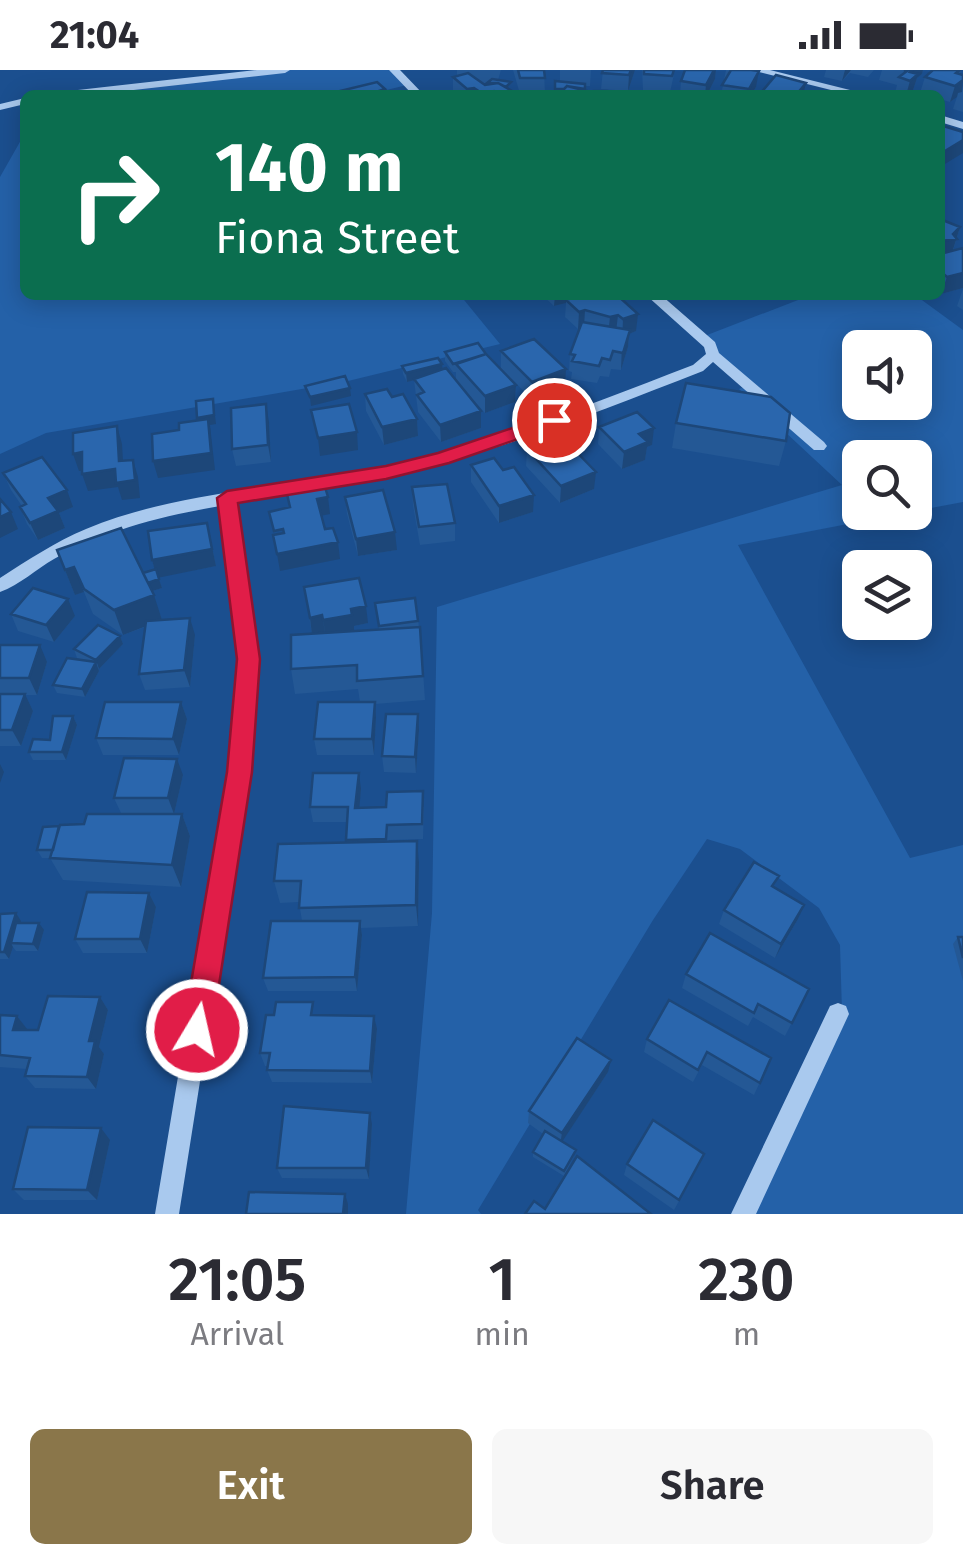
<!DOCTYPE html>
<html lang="en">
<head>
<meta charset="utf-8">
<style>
	:root { --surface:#fff; --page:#f7f7f7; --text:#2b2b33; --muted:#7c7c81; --accent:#8a764a }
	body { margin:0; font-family:"Fira Sans",sans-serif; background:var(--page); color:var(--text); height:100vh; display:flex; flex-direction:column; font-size:38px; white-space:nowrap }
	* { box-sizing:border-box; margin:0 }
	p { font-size:32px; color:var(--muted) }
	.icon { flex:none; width:55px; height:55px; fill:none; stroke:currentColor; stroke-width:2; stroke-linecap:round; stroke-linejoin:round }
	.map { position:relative; height:1144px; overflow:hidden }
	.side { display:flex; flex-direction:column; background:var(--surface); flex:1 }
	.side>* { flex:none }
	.banner { position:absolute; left:20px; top:20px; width:925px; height:210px; border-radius:15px; box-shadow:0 5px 25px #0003; background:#0b6e4f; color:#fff; overflow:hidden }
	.buttons { position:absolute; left:842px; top:260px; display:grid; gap:20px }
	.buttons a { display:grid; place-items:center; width:90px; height:90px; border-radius:15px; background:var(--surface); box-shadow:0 5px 25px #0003; font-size:50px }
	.pin { position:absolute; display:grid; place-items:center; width:85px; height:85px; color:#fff; margin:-42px; border:5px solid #fff; border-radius:50%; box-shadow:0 2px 10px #0007 }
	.me { position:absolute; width:110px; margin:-55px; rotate:9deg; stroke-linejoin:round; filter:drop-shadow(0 0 8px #0008) }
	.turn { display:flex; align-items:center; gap:35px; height:210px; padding:0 30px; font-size:45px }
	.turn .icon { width:130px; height:130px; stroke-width:2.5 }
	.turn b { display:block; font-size:70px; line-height:85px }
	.eta { display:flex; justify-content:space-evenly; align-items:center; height:170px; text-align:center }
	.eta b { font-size:60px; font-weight:600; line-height:70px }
	.cta { display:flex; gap:20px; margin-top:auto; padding:20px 30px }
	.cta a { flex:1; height:115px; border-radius:15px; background:var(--accent); color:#fff; font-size:40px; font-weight:600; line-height:115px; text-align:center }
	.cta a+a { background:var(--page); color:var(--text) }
	.status { display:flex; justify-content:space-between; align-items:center; height:70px; padding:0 50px; background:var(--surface); direction:ltr }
	.status svg { height:28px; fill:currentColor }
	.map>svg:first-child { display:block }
</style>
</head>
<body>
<div class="status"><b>21:04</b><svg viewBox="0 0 49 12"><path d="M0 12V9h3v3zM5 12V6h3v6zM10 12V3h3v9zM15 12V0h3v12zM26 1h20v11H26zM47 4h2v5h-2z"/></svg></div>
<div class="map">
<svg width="963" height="1144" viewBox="0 0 963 1144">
	<rect width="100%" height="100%" fill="#1b4f8f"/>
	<path fill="#2461a8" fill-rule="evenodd" d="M 286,0 L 394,0 L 407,15 L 366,25 L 61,25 Z
		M 25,63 L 25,225 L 460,225 L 500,274 L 348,311 L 46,363 L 0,384 L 0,107 Z
		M 811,225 L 915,225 L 963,260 L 963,432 L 915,441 L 915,388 L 860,388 L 860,442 L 905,443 L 738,475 L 910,788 L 963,775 L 963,1144 L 745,1144 L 842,942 L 840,875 L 819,838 L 740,779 L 707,769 L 653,850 L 478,1140 L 481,1144 L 406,1144 L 432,843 L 437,537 L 842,415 L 739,319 L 746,316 L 702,267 ZM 860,278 L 915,278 L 915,332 L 860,332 Z"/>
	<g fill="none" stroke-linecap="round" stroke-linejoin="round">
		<path fill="#a9c9ee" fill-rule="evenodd" d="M 257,0 L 290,0 L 285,3 L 89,25 L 55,25 L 60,22 Z
			M 389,0 L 400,0 L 424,25 L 413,25 Z
			M 751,0 L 770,0 L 870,25 L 851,25 Z
			M 25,28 L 25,34 L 0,40 L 0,34 Z
			M 940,45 L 963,52 L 963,59 L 940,52 Z
			M 646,225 L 661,225 L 715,272 L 719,283 L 824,372 L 827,376 L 824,380 L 814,380 L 713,292 L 703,301 C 600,341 496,383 388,407 C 338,419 287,425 236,433 L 258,589 L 249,702 L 179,1144 L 155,1144 L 229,702 L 240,589 L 220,436 C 162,446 106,460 54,489 C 36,499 20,515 0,522 L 0,508 C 28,490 55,472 86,459 C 182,419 289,419 390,396 C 494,373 594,333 693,295 L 706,284 L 704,277 Z
			M 838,933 L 846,936 L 849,944 L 756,1144 L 731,1144 L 830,936 Z"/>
	</g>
	<path fill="#245895" d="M 457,0 L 501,0 L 498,10 L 511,20 L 514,25 L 455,25 L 453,23 L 453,7 L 457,6 Z
		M 513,0 L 544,0 L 545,24 L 520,24 Z
		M 560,0 L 591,0 L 590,16 L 585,16 L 585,20 L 591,22 L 591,25 L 555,25 L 555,11 L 560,11 Z
		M 603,0 L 635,0 L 628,21 L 601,19 Z
		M 642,0 L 675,0 L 670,22 L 643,20 Z
		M 685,0 L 716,0 L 715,9 L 707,25 L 680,25 L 681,11 Z
		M 726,0 L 751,0 L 756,17 L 751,25 L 721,25 Z
		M 826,0 L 874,0 L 868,7 L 850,3 L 842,11 L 824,7 Z
		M 882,0 L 923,0 L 922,4 L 917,8 L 913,20 L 907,25 L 895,23 L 897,15 L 879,10 Z
		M 961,0 L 960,4 L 963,20 L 963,42 L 953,39 L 957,27 L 950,32 L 940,29 L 940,25 L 928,25 L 920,23 L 925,7 Z
		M 940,131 L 943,140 L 940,149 L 960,157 L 953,181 L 963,218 L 941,224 L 940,223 Z
		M 963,219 L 963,240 L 957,236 Z
		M 542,225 L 617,225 L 636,261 L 629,264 L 628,277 L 621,300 L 611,299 L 609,307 L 600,306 L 597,313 L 571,309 L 572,302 L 569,301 L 570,284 L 579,259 L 578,259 L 565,247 L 566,233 L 554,236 Z
		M 501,281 L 565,316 L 532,329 L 501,299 Z
		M 445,282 L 486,284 L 516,315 L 515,332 L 485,343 L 464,320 L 481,358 L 441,372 L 418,342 L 414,310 L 407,312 L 403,304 L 402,296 L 443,299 L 456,311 L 456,302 L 453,302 L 445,291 Z
		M 365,324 L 392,327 L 417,349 L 418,366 L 384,375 L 366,341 Z
		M 269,352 L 271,392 L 236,396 L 232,379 Z
		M 676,353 L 786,371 L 779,396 L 672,378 Z
		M 599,357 L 652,375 L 647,377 L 645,390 L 622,399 L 598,374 Z
		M 527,379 L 594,419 L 560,433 L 526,396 Z
		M 471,395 L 503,400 L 533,442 L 499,453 L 471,412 Z
		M 3,403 L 73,437 L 59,443 L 65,458 L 38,470 L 27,454 L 20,437 L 22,436 L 11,420 Z
		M 412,417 L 455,453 L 455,471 L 420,475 L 413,435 Z
		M 345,427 L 397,480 L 358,486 L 347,444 Z
		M 207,453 L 216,496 L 158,507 L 162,518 L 152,521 L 162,550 L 195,565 L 190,617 L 145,620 L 139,604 L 145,557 L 123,565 L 93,544 L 84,522 L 75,525 L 57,480 L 143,503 L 155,500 L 152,490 Z
		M 304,517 L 368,553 L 354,556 L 354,561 L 379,560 L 375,533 L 415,528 L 419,557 L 420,557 L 425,630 L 375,634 L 376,648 L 374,685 L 317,685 L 314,669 L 360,632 L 358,619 L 295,624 L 291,599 L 312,564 Z
		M 11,544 L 75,546 L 54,572 L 18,561 Z
		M 120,566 L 123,574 L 99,599 L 98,598 L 99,601 L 85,627 L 57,623 L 53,615 L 83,590 L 77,588 L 74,579 Z
		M 0,575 L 47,592 L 37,625 L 25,625 L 33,641 L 21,676 L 0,676 Z
		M 181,632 L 187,649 L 179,685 L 103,685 L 96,668 Z
		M 418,644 L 419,660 L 416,703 L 384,702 L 382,686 Z
		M 73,646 L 77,655 L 66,690 L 33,690 L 29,682 L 50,670 Z
		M 183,705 L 174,744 L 182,744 L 190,766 L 181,817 L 63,810 L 50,788 L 42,788 L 37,780 L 121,743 L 114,728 Z
		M 361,719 L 359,738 L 424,737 L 423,769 L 389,770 L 388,772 L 419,793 L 418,856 L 361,858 L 362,865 L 357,921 L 268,921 L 263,908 L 302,851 L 299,832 L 280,833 L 274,811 L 347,773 L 347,752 L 313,752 L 310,737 Z
		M 774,817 L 804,835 L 798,849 L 775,888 L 719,854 L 724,840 Z
		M 149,823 L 156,837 L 147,883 L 83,883 L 75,869 Z
		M 16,843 L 20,853 L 44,860 L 38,881 L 16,881 L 13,877 L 9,889 L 0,889 L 0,844 Z
		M 958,867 L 963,867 L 963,911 L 953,874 Z
		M 686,904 L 809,919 L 785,966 L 753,947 L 748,956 L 682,918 Z
		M 100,927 L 108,940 L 99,977 L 104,984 L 96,1019 L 35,1018 L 25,1006 L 27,999 L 0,997 L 0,945 L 17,946 L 27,960 L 38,960 Z
		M 316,945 L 377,959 L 372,1013 L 272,1012 L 267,1000 L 268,996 L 265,996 L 260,983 Z
		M 647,969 L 771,988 L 754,1025 L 702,995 L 693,1012 L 644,982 Z
		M 608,1002 L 562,1071 L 574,1086 L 564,1106 L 533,1087 L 533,1082 L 543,1064 L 528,1053 L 529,1041 Z
		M 372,1054 L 369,1109 L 282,1108 L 277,1098 Z
		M 110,1070 L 97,1130 L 24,1130 L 13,1119 Z
		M 627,1094 L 699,1095 L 674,1140 L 624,1105 Z"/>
	<path fill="#1d4779" d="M 631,0 L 635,0 L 628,21 L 629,5 Z
		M 714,0 L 716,0 L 715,9 L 707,25 L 705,25 L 706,15 Z
		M 845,0 L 851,0 L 842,11 Z
		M 912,0 L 923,0 L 922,4 L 917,8 L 913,20 L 906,25 L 910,11 L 908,10 Z
		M 759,1 L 756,17 L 751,25 L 748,25 L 749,19 Z
		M 963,10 L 962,22 L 958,23 L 957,27 L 950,32 L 955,16 Z
		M 806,13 L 803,25 L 796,25 Z
		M 963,70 L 963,83 L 940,97 L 940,84 Z
		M 960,157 L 951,186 L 940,187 L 940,171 L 953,164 Z
		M 963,203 L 963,218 L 941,224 L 947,207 Z
		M 555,225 L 583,225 L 566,230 L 566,233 L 554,236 Z
		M 585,240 L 584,257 L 578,259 L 579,242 Z
		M 638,244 L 636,261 L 629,264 L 628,277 L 621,300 L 623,249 Z
		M 618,245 L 616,262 L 608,265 L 610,247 Z
		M 442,294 L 443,303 L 407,312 L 406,303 Z
		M 566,299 L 565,316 L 532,329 L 532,312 Z
		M 516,315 L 515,332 L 485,343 L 485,326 Z
		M 350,318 L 351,326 L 311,336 L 310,327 Z
		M 213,329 L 216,354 L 210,355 L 215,400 L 158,408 L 153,391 L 199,356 L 197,348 Z
		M 266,334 L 269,352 L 271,392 L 268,375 Z
		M 481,341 L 481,358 L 441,372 L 440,355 Z
		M 417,349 L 418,366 L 384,375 L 382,357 Z
		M 117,356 L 122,374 L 124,409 L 119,391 Z
		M 654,358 L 652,375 L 647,377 L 645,390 L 622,399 L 624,382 L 639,364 Z
		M 357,362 L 358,380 L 320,386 L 318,368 Z
		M 82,382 L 88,400 L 79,401 L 73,384 Z
		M 133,390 L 138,407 L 140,428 L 122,430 L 118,417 L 88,421 L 82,404 Z
		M 596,402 L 594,419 L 560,433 L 561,416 Z
		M 67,420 L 73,437 L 59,443 L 65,458 L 38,470 L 30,453 L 48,428 Z
		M 534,425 L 533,442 L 499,453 L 499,436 Z
		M 328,427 L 330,444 L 320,446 L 317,429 Z
		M 11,442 L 18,459 L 0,468 L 0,447 Z
		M 207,453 L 216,496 L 157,508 L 152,490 Z
		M 395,462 L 397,480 L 358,486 L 356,469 Z
		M 338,472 L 340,489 L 280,501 L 277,484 Z
		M 74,497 L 84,522 L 75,525 L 65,500 Z
		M 159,509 L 162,518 L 149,522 L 146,513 Z
		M 154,525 L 162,550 L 123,565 L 114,540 Z
		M 68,529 L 75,546 L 54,572 L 46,555 Z
		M 366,536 L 368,553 L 354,556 L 354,562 L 326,567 L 323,550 L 351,539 Z
		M 322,545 L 325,562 L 312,565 L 310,548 Z
		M 190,548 L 195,565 L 190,617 L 184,600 Z
		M 120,566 L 123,574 L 99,599 L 96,590 Z
		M 40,575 L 47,592 L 37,625 L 29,608 Z
		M 96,592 L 99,601 L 85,627 L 82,619 Z
		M 25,624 L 33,641 L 21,676 L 12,660 Z
		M 181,632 L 187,649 L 179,685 L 173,669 Z
		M 375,632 L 376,648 L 374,685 L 372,669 Z
		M 418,644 L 419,660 L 416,703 L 415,687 Z
		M 73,646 L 77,655 L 66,690 L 62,682 Z
		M 177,689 L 183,705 L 174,744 L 168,728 Z
		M 0,694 L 4,702 L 0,713 Z
		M 359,703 L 361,719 L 358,754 L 355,738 Z
		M 182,744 L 190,766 L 181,817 L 172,795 Z
		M 417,771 L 419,793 L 418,856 L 416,835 Z
		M 149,823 L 156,837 L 147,883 L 140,869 Z
		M 804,835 L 798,849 L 775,888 L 781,874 Z
		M 16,843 L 21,851 L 14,873 L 11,873 L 13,877 L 9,889 L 4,882 Z
		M 360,851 L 362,865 L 357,921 L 355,907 Z
		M 39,853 L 44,860 L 38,881 L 33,874 Z
		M 100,927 L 108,940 L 99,977 L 104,984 L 96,1019 L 87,1007 L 89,971 Z
		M 17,946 L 27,959 L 23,973 L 13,960 Z
		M 374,946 L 377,959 L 372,1013 L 370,1001 Z
		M 611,990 L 608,1002 L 560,1075 L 562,1063 Z
		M 370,1043 L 372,1054 L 369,1109 L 366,1098 Z
		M 101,1058 L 110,1070 L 97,1130 L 87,1120 Z
		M 345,1124 L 348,1134 L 348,1144 L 343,1144 Z"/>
	<path fill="#2a66ad" stroke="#1d4779" stroke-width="2.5" d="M 518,0 L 544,0 L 545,8 L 520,8 Z
		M 603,0 L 631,0 L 629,5 L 602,3 Z
		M 644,0 L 674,0 L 672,6 L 644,4 Z
		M 685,0 L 714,0 L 706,15 L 681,11 Z
		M 731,0 L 751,0 L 759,1 L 749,19 L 722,15 Z
		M 904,0 L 912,0 L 910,2 L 918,4 L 910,11 L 899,7 L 907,1 Z
		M 933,0 L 960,0 L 956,3 L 963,5 L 963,10 L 955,16 L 925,7 Z
		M 468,3 L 485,15 L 498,13 L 514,22 L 502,25 L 494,21 L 487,23 L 490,25 L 474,25 L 470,21 L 477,20 L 474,18 L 467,19 L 453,7 Z
		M 776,5 L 806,13 L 796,25 L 759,25 Z
		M 492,9 L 511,12 L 506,17 L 498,13 L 487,13 Z
		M 555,11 L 585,14 L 585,19 L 567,16 L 564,19 L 555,19 Z
		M 377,12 L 385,19 L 379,21 L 383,24 L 336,25 L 332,23 Z
		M 567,16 L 591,22 L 588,25 L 558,25 Z
		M 594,21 L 607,21 L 607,25 L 594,25 Z
		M 940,55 L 963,62 L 963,70 L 940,84 Z
		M 940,149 L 960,157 L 953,164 L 957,169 L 940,171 Z
		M 963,178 L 963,203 L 947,207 L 940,201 L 940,184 Z
		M 581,225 L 617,225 L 638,244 L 623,249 L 618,245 L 610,247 L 585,240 L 579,242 L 566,230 Z
		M 582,252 L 630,260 L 623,283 L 613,281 L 610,290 L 602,288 L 599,296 L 572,291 L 575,285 L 570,284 Z
		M 534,269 L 566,299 L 532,312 L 501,281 Z
		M 478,273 L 486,284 L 470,289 L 453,294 L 445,282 Z
		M 486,284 L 516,315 L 485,326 L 456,294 Z
		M 438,288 L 442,294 L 406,303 L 402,296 Z
		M 446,298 L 481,341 L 440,355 L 417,325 L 424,322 L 414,309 Z
		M 345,306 L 350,318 L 310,327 L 305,316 Z
		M 686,313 L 771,327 L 790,343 L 786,371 L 676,353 Z
		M 387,319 L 392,327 L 403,324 L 417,349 L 382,357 L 365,324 Z
		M 213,329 L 214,345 L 197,348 L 196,331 Z
		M 266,334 L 268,375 L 232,379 L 231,338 Z
		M 349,334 L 357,362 L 318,368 L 311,340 Z
		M 637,342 L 654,358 L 639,364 L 648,372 L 624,382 L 599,357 Z
		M 208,349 L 211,383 L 153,391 L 152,364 L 179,360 L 179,353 Z
		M 117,356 L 119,391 L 133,390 L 135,410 L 116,413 L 115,399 L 82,404 L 82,382 L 73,384 L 73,363 Z
		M 561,366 L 596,402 L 561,416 L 527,379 Z
		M 42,387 L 67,420 L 48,428 L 58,441 L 30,453 L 20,437 L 26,434 L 3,403 Z
		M 494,388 L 503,400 L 514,397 L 534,425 L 499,436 L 471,395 Z
		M 447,414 L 455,453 L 419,457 L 412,417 Z
		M 325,417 L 328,427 L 317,429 L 325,459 L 333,458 L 338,472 L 277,484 L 273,465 L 284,463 L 283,459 L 274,461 L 269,442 L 290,437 L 287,424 Z
		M 383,420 L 395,462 L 356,469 L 345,427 Z
		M 0,429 L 11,442 L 0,447 Z
		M 207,453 L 212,479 L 152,490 L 148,461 Z
		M 121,458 L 154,525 L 114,540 L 84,519 L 74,497 L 65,500 L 57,480 Z
		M 156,499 L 159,509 L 148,513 L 143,503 Z
		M 359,508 L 366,536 L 351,539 L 352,545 L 323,550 L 322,545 L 310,548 L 304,517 Z
		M 33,518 L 68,529 L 46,555 L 11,544 Z
		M 415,528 L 418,551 L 379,556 L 375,533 Z
		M 190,548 L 184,600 L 139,604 L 146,551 Z
		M 98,555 L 120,566 L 96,590 L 74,579 Z
		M 420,557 L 423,606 L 357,611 L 357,595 L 291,599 L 291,565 Z
		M 0,575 L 40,575 L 29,608 L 0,608 Z
		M 67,588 L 96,592 L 82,619 L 53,615 Z
		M 0,624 L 25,624 L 12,660 L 0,660 Z
		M 105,632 L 181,632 L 173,669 L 96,668 Z
		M 318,632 L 375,632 L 372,669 L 314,669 Z
		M 386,644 L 418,644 L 415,687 L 382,686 Z
		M 53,646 L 73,646 L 62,682 L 29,682 L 33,669 L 50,670 Z
		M 124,688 L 177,689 L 168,728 L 114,728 Z
		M 313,703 L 359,703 L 355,738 L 386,737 L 387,722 L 423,721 L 422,754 L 387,755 L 386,769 L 346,770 L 348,737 L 310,737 Z
		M 87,744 L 182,744 L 172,795 L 50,788 L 60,755 L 84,754 Z
		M 59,756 L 53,780 L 37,780 L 43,757 Z
		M 417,771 L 416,835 L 299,838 L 301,811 L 274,811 L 278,774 Z
		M 754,792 L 779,806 L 772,816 L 804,835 L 781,874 L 724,840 Z
		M 87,822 L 149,823 L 140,869 L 75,869 Z
		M 16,843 L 4,882 L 0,882 L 0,844 Z
		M 271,851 L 360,851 L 355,907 L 263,908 Z
		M 16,853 L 39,853 L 33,874 L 11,873 Z
		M 710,863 L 809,919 L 792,953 L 758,934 L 754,943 L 686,904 Z
		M 958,867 L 963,867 L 963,888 Z
		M 48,926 L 100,927 L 89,971 L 95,971 L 87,1007 L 25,1006 L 30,988 L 0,985 L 0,945 L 17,946 L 13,960 L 38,960 Z
		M 669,930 L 771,988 L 760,1013 L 707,982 L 698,1000 L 647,969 Z
		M 276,932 L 313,932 L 311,945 L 374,946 L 370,1001 L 267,1000 L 270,983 L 260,983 L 266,945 L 274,945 Z
		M 577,968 L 611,990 L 562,1063 L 529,1041 Z
		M 284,1036 L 370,1043 L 366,1098 L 277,1098 Z
		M 653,1050 L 704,1084 L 679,1130 L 627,1094 Z
		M 28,1057 L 101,1058 L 87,1120 L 13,1119 Z
		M 545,1061 L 576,1080 L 564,1101 L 533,1082 Z
		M 577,1086 L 651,1144 L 525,1144 L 534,1131 L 545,1139 Z
		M 249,1122 L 345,1124 L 343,1144 L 246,1144 Z"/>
	<path fill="#e11d48" stroke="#92132f" stroke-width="2.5" d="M 554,344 L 561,346 L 561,354 L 449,393 L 386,409 L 238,433 L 260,589 L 252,702 L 212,960 L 208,970 L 197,974 L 187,970 L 183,960 L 227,702 L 237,589 L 217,428 L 227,421 L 386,396 L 438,383 Z"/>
</svg>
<div class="buttons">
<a><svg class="icon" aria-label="sound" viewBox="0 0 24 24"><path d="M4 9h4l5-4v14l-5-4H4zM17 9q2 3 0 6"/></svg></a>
<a><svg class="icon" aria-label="search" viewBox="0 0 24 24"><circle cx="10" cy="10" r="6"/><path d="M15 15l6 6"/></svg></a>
<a><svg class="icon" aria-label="layers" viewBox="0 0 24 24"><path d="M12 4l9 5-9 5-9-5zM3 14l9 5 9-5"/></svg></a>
</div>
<div class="pin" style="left:554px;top:350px;background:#d93025"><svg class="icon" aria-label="arrive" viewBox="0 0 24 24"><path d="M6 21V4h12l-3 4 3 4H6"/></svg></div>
<svg class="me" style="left:197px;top:960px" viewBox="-20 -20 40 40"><circle r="17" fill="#e11d48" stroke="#fff" stroke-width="3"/><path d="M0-11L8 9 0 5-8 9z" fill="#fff"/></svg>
<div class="banner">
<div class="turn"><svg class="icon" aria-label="right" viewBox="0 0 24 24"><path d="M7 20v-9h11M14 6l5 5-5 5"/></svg><div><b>140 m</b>Fiona Street</div></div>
</div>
</div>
<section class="side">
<div class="eta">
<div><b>21:05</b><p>Arrival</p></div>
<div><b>1</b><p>min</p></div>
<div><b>230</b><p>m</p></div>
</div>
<div class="cta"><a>Exit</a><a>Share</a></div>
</section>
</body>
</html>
